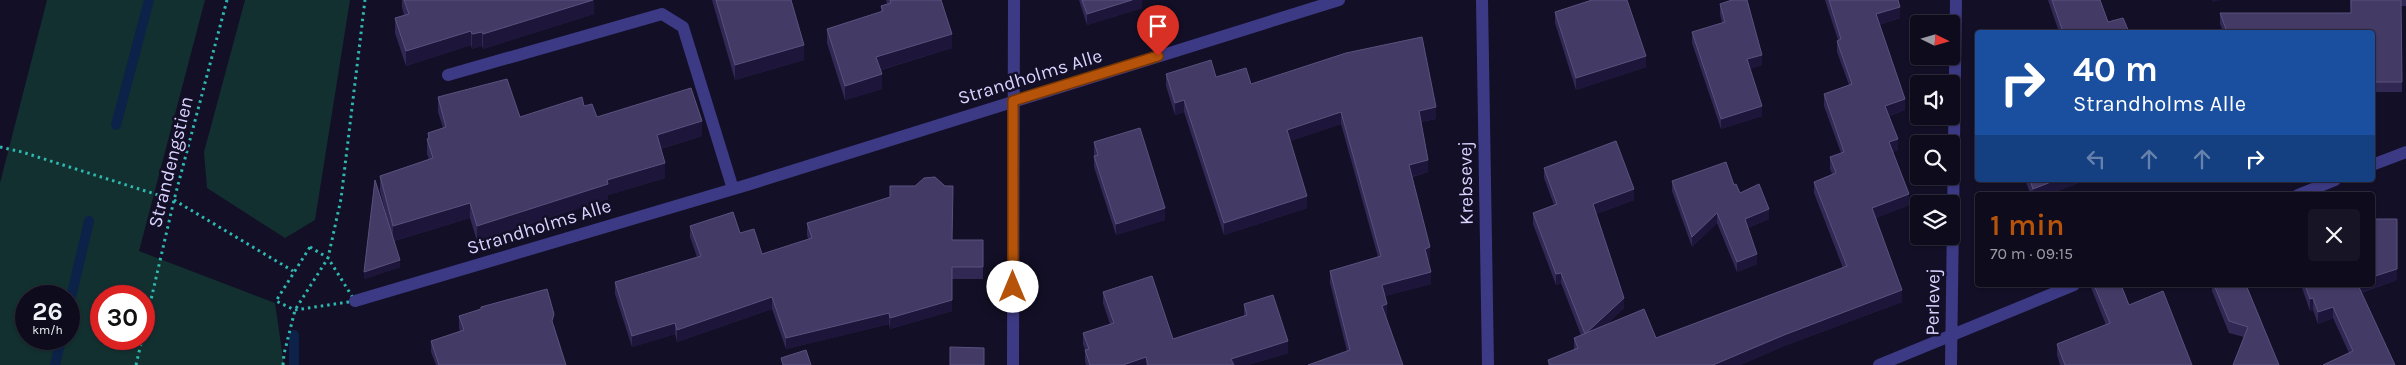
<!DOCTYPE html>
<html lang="en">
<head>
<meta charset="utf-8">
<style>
	:root { --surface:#0e0b1c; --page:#171425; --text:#f1f3f6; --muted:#9b9ba3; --line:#2e2b3b; --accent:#b45309 }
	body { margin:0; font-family:Karla,sans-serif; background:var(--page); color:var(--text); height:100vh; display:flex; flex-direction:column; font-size:19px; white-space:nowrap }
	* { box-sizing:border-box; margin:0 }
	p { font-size:16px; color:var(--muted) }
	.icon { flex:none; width:28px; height:28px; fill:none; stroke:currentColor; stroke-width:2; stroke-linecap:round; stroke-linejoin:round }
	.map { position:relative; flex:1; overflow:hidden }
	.panel { position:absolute; left:1975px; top:192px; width:400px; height:95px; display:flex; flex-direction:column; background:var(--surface); border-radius:5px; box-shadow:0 1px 4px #0004,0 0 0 1px var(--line) }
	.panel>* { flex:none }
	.guide { position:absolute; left:1975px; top:30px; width:400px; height:152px; border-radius:5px; box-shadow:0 1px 4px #0004,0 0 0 1px var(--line); background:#1a4fa0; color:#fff; overflow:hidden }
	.needle { width:32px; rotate:95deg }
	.tools { position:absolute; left:1910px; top:15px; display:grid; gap:10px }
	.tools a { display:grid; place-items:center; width:50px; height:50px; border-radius:5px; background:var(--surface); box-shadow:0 1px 4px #0004,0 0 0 1px var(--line); font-size:25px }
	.speed { position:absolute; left:15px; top:285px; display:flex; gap:10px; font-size:25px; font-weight:700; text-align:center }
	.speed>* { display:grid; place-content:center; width:65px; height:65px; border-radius:50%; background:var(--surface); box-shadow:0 1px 4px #0004,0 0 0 1px var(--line); line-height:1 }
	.speed small { font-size:12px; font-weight:400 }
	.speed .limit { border:8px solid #d22; background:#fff; color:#111 }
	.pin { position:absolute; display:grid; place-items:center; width:42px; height:42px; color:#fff; margin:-51px -21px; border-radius:50% 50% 50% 0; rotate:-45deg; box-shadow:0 0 5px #0007 }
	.pin .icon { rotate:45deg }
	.me { position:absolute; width:55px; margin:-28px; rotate:0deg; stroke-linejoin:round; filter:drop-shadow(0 0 4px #0008) }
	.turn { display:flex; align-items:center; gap:18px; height:105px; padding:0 15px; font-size:22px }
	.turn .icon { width:65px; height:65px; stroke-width:2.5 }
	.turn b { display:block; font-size:35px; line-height:42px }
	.lanes { display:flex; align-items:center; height:48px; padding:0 15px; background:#0003; justify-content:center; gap:25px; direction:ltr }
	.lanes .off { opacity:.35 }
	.round { display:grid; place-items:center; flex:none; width:52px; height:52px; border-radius:5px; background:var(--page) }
	.headline { display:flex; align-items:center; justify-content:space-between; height:85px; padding:0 15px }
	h1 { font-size:30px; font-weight:600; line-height:38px; color:var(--accent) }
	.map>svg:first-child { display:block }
</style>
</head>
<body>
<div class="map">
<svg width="2406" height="365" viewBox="0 0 2406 365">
	<rect width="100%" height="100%" fill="#130f26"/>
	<path fill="#12302f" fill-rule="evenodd" d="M 47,0 L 205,0 L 139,251 L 275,303 L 284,365 L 0,365 L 0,183 ZM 26,296 L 69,296 L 69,339 L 26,339 ZM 101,296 L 144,296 L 144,339 L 101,339 Z
		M 245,0 L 350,0 L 315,220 L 285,238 L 207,188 L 204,152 Z"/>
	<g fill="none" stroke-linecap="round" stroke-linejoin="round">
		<path stroke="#0c2248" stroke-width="10" d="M 116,125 L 149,0
			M 69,306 L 89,221
			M 55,365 L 61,339
			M 294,365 L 294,335"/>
		<path stroke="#2fb8b0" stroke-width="3" stroke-dasharray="2.5 4" stroke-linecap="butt" d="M 0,147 L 22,152 L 174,200 L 293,271
			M 310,247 L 328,258 L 355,301 L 295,310 L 276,301 Z
			M 144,330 L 174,200 L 227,0
			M 136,365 L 142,339
			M 283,365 L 284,354 L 295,310 L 328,258 L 341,199 L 365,0"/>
		<path stroke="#3d3a85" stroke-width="12" d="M 1482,0 L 1488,365
			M 448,75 L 662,14 L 683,27 L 733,189
			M 2372,165 L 2406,152
			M 2298,195 L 2335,180
			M 355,301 L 747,185 L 1339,0
			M 1013,365 L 1014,0
			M 1879,365 L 2074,285
			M 1951,365 L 1956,0"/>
	</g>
	<path fill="#312854" d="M 402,0 L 594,0 L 594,14 L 483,49 L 482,46 L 472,49 L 471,45 L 406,66 L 395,33 L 395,18 L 404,15 L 402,7 Z
		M 712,0 L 791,0 L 804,60 L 735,80 Z
		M 886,0 L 941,0 L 952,48 L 881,70 L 882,89 L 845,100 L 827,43 L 827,29 L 881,12 L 881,6 L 887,4 Z
		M 1079,0 L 1142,0 L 1142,8 L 1087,25 Z
		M 1825,0 L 1898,0 L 1900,18 L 1879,25 L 1905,110 L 1889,116 L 1898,150 L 1893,152 L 1909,205 L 1876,218 L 1902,302 L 1784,346 L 1740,365 L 1548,365 L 1548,360 L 1574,350 L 1574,338 L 1581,335 L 1561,283 L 1556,285 L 1533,224 L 1533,213 L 1554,205 L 1544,178 L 1544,168 L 1634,200 L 1596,214 L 1624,308 L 1607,324 L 1656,338 L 1843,268 L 1814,193 L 1814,182 L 1832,174 L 1830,169 L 1830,157 L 1841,153 L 1824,106 L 1824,94 L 1849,85 L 1837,52 L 1837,41 L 1838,40 Z
		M 2048,0 L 2100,0 L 2108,22 L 2129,32 L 2059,32 Z
		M 2350,0 L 2406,0 L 2406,6 L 2401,6 L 2402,92 L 2372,92 L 2372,32 L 2223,32 L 2220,24 L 2220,13 L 2351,13 Z
		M 1720,4 L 1762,65 L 1750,69 L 1762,116 L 1721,129 L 1692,43 L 1692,32 L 1722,23 L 1720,14 Z
		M 1555,12 L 1646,67 L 1576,90 L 1555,23 Z
		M 1166,74 L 1216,77 L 1436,119 L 1421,122 L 1428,172 L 1412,177 L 1430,259 L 1428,260 L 1431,284 L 1385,296 L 1387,316 L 1386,317 L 1403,365 L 1347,351 L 1330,283 L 1330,271 L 1378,257 L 1341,124 L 1290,141 L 1307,208 L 1224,235 L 1184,112 L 1175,115 L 1166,86 Z
		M 438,97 L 520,117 L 584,106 L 597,117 L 702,136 L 661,149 L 665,178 L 608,195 L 608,199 L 477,241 L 470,218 L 394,241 L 400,267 L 364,279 L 390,229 L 380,191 L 380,176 L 429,159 L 427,154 L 427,139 L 428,138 L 428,133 L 443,128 L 438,112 Z
		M 1094,142 L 1165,220 L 1116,235 L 1094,167 Z
		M 2025,180 L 2086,180 L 2047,195 L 2031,195 Z
		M 1672,181 L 1734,185 L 1740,193 L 1769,219 L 1748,228 L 1757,264 L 1737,272 L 1717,223 L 1692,247 L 1672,191 Z
		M 807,223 L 952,240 L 983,240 L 983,279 L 952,279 L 952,311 L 890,329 L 889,324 L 786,349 L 772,309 L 677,342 L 675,334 L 632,347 L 615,294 L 615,282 L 697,257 L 690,237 L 690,226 L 740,233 L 762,254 L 808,239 L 807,235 Z
		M 2397,280 L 2361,293 L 2395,365 L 2349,353 L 2333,318 L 2318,324 L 2313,310 L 2310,311 L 2301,285 L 2372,285 Z
		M 2090,285 L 2121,285 L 2129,305 L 2192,365 L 2060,365 L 2057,355 L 2057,344 L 2106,325 Z
		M 2212,285 L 2246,285 L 2279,365 L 2244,337 L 2229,333 L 2212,291 Z
		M 1103,292 L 1173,339 L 1244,316 L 1244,304 L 1288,353 L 1248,365 L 1086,365 L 1085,361 L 1085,350 L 1083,344 L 1083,333 L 1110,324 L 1103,303 Z
		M 481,307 L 554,326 L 566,365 L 436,365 L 431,352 L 431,341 L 460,331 L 459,328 L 459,316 L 481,309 Z"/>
	<path fill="#1d163a" d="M 594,0 L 594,14 L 483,49 L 483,34 Z
		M 1132,0 L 1142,0 L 1142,8 L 1087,25 L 1087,14 Z
		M 2212,0 L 2221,0 L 2212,2 Z
		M 1900,7 L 1900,18 L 1876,26 L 1876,14 Z
		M 471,31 L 471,45 L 406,66 L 406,51 Z
		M 482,32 L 482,46 L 472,49 L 472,34 Z
		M 952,34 L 952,48 L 876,71 L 876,57 Z
		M 804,45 L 804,60 L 735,80 L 735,65 Z
		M 1762,55 L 1762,65 L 1747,70 L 1747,59 Z
		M 1646,56 L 1646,67 L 1576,90 L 1576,78 Z
		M 882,74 L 882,89 L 845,100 L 845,86 Z
		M 1905,99 L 1905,110 L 1885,117 L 1885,106 Z
		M 1184,100 L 1184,112 L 1175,115 L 1175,103 Z
		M 1762,106 L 1762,116 L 1721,129 L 1721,119 Z
		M 1436,107 L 1436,119 L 1419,122 L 1419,111 Z
		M 1341,112 L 1341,124 L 1287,142 L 1287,130 Z
		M 702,121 L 702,136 L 657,150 L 657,135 Z
		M 1898,139 L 1898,150 L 1889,154 L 1889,142 Z
		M 1428,160 L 1428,172 L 1409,177 L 1409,165 Z
		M 665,163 L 665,178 L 608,195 L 608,199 L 477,241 L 477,226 L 607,180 Z
		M 2056,180 L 2086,180 L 2047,195 L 2033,195 L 2033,189 Z
		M 1634,189 L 1634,200 L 1593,215 L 1593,204 Z
		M 1909,194 L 1909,205 L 1872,220 L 1872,208 Z
		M 1307,196 L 1307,208 L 1224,235 L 1224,223 Z
		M 470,203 L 470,218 L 393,241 L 393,226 Z
		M 1165,208 L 1165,220 L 1116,235 L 1116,224 Z
		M 1769,209 L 1769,219 L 1745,229 L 1745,219 Z
		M 1717,213 L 1717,223 L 1692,247 L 1692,237 Z
		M 1430,247 L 1430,259 L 1425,261 L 1425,249 Z
		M 1757,254 L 1757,264 L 1737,272 L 1737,262 Z
		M 400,260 L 400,267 L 364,279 L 364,272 Z
		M 2397,269 L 2397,280 L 2356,294 L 2356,285 L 2372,285 L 2372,277 Z
		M 1431,272 L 1431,284 L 1382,297 L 1382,285 Z
		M 1561,273 L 1561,283 L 1556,285 L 1556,274 Z
		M 1902,290 L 1902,302 L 1784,346 L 1740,365 L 1713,365 L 1784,335 Z
		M 772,297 L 772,309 L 677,342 L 677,330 Z
		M 1624,298 L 1624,308 L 1585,344 L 1585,334 Z
		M 2313,298 L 2313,310 L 2310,311 L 2310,299 Z
		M 952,300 L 952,311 L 890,329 L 890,318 Z
		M 1387,304 L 1387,316 L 1382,318 L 1382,306 Z
		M 2333,307 L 2333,318 L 2318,324 L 2318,312 Z
		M 889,313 L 889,324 L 786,349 L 786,338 Z
		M 675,323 L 675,334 L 632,347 L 632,336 Z
		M 1288,341 L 1288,353 L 1248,365 L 1231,365 L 1231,359 Z
		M 1146,357 L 1146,365 L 1123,365 Z"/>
	<path fill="#433a66" stroke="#5a527e" d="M 404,0 L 593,0 L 483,34 L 482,32 L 472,34 L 471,31 L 406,51 L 395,18 L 409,14 Z
		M 716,0 L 791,0 L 804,45 L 735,65 Z
		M 890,0 L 941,0 L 952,34 L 876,57 L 882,74 L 845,86 L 827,29 L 883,11 L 881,6 L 891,3 Z
		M 1082,0 L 1132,0 L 1087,14 Z
		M 1592,0 L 1627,0 L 1646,56 L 1576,78 L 1555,12 Z
		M 1732,0 L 1747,0 L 1762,55 L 1747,59 L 1762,106 L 1721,119 L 1692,32 L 1725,22 L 1720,4 Z
		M 1829,0 L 1898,0 L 1900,7 L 1876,14 L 1905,99 L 1885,106 L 1898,139 L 1889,142 L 1909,194 L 1872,208 L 1902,290 L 1784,335 L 1713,365 L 1550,365 L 1548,360 L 1578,348 L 1574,338 L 1644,309 L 1656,338 L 1847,266 L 1814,182 L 1836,173 L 1830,157 L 1844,152 L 1824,94 L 1852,84 L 1837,41 L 1841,39 Z
		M 2052,0 L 2100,0 L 2108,22 L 2123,18 L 2129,32 L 2063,32 Z
		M 2351,0 L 2401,0 L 2402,82 L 2372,82 L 2372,32 L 2227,32 L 2220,13 L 2351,13 Z
		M 1422,37 L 1436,107 L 1419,111 L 1428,160 L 1409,165 L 1430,247 L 1425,249 L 1431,272 L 1382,285 L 1387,304 L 1382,306 L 1403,365 L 1308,365 L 1350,350 L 1330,271 L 1381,256 L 1341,112 L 1287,130 L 1307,196 L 1224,223 L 1184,100 L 1175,103 L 1166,74 L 1211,60 L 1216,77 L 1246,68 L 1251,84 L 1346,53 Z
		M 507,79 L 520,117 L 582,97 L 584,106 L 592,104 L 597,117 L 691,88 L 702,121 L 657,135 L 665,163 L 607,180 L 608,184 L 477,226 L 470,203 L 393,226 L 380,176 L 433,158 L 427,139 L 429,138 L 428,133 L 446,127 L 438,97 Z
		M 1140,128 L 1165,208 L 1116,224 L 1094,156 L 1098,155 L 1094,142 Z
		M 1616,141 L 1634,189 L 1593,204 L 1624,298 L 1585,334 L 1561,273 L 1556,274 L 1533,213 L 1557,204 L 1544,168 Z
		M 1726,162 L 1734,185 L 1736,184 L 1740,193 L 1759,184 L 1769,209 L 1745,219 L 1757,254 L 1737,262 L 1717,213 L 1692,237 L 1672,181 Z
		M 935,177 L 945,186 L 953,186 L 952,240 L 983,240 L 983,267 L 952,267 L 952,300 L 890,318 L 889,313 L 786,338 L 772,297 L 677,330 L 675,323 L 632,336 L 615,282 L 701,256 L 690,226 L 733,212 L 740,233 L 754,229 L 762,254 L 812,238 L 807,223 L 890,197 L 890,186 L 915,186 L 924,178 Z
		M 375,180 L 400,260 L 364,272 Z
		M 2030,180 L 2056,180 L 2033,189 Z
		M 2372,219 L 2397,219 L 2397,269 L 2372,277 Z
		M 1152,276 L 1173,339 L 1247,315 L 1244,304 L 1273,295 L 1288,341 L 1231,359 L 1234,365 L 1148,365 L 1146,357 L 1123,365 L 1090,365 L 1085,350 L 1089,349 L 1083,333 L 1114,323 L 1103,292 Z
		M 2094,285 L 2121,285 L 2129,305 L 2163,291 L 2192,365 L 2065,365 L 2057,344 L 2110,323 Z
		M 2214,285 L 2246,285 L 2279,365 L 2233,365 L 2248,327 L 2229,321 Z
		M 2305,285 L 2358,285 L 2395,365 L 2323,365 L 2353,351 L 2333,307 L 2318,312 L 2313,298 L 2310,299 Z
		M 547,289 L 554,314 L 552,321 L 566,365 L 439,365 L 431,341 L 464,330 L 459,316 L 481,309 L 481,307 Z
		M 950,347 L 984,348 L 984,365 L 950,365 Z
		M 806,350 L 811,365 L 783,365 L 781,358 Z"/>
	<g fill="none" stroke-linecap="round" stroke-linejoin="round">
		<g stroke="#753606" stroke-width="12">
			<path id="route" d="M 1013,287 L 1013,101 L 1158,56"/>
		</g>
		<use href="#route" stroke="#b45309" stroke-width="9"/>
	</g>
	<g text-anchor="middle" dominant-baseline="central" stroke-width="5" stroke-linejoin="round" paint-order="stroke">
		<g font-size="19" fill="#d9d4ff" stroke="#130f26">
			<text transform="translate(1030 77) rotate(-17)">Strandholms Alle</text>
			<text transform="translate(171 162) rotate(-76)">Strandengstien</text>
			<text transform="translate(1466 183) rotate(-91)">Krebsevej</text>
			<text transform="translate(539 227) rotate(-17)">Strandholms Alle</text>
			<text transform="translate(1933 302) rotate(-89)">Perlevej</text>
		</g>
	</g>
</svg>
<div class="tools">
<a><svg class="needle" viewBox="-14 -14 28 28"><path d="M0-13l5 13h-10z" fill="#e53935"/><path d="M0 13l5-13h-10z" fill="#9b9ba3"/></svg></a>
<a><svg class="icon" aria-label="sound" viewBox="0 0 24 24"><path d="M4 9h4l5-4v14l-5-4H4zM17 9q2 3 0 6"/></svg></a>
<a><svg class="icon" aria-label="search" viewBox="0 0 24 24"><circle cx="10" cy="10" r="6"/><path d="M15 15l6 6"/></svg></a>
<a><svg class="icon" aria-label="layers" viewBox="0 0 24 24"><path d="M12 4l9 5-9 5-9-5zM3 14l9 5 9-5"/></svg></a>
</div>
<div class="speed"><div>26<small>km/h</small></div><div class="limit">30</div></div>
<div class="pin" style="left:1158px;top:56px;background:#d93025"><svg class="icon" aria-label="arrive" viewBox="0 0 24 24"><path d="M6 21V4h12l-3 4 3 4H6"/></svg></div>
<svg class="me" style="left:1013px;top:287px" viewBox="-20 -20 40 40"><circle r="19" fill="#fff"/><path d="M0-13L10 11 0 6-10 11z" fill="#b45309"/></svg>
<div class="guide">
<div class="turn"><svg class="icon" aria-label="right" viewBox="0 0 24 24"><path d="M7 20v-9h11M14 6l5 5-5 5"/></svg><div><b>40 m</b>Strandholms Alle</div></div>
<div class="lanes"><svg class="icon off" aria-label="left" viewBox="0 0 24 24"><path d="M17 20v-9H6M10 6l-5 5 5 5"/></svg><svg class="icon off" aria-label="ahead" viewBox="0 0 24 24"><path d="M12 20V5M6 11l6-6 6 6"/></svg><svg class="icon off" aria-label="ahead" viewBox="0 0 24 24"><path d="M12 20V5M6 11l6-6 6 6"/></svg><svg class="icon" aria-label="right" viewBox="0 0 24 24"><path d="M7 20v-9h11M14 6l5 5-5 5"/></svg></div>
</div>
<section class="panel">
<div class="headline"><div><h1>1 min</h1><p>70 m · 09:15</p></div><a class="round"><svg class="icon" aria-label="close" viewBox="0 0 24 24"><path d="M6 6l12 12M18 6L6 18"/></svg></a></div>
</section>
</div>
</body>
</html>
